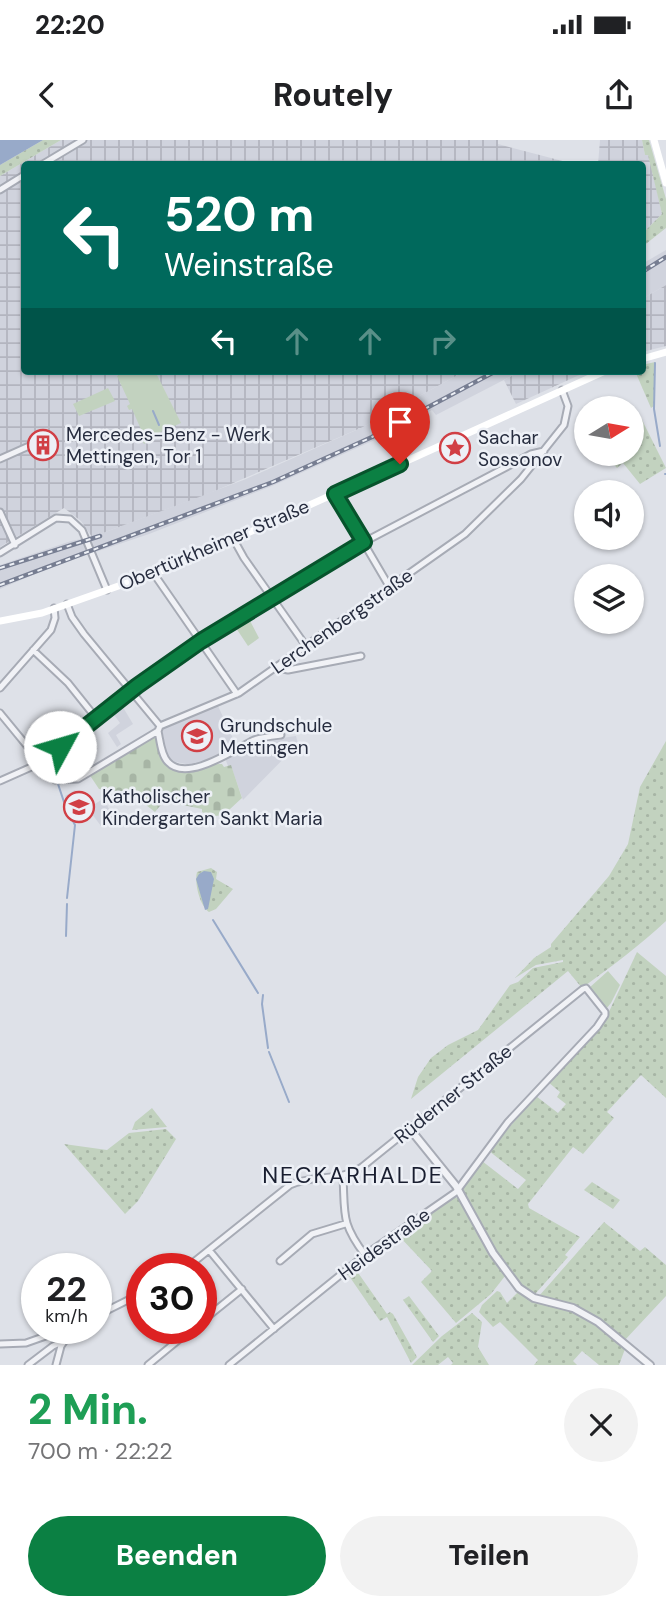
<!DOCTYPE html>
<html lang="de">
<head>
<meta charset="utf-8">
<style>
	:root { --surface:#fff; --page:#f2f2f2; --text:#202124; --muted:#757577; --accent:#0b8043 }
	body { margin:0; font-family:"DM Sans",sans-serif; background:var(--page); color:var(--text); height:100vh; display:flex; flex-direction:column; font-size:26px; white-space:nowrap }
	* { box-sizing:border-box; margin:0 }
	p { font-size:23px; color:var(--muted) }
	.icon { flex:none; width:38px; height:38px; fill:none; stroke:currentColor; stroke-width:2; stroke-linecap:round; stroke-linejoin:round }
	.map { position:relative; height:1225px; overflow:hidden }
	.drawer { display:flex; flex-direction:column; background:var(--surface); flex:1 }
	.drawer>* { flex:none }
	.guide { position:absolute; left:21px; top:21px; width:625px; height:214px; border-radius:7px; box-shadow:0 2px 5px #0004; background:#00695c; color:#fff; overflow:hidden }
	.needle { width:46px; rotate:79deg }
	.buttons { position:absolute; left:574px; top:256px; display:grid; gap:14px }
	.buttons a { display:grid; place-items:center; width:70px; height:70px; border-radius:50%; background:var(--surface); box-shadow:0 2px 5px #0004; font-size:35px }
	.speed { position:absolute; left:21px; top:1113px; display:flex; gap:14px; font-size:35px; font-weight:700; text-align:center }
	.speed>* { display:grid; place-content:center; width:91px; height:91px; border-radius:50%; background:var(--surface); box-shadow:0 2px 5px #0004; line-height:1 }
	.speed small { font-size:18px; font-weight:400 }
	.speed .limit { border:10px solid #d22; background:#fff; color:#111 }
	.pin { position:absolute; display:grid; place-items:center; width:60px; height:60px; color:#fff; margin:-72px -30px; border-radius:50% 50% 50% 0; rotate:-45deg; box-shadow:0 0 7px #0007 }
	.pin .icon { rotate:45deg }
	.me { position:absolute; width:77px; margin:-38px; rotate:51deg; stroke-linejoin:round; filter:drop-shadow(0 0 5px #0008) }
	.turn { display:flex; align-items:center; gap:24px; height:147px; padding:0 28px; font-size:32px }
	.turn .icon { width:91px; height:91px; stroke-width:2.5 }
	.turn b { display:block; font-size:49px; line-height:60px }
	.lanes { display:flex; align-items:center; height:66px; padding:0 28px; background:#0003; justify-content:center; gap:35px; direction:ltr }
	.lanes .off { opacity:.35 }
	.round { display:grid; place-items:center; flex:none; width:74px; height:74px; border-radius:37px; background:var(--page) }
	.overview { display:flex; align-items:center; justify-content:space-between; height:119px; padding:0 28px }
	h1 { font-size:42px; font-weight:800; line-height:52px; color:#1e9e55 }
	.primary-button { display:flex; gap:14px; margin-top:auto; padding:14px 28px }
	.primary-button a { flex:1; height:80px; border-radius:42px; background:var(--accent); color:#fff; font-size:28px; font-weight:800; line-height:80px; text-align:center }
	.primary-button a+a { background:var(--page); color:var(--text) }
	.status { display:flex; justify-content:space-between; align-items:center; height:49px; padding:0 35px; background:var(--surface); direction:ltr }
	.status svg { height:19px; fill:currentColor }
	header { display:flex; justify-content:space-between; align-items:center; height:91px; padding:0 28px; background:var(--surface); font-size:32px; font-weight:800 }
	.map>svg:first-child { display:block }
</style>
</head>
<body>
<div class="status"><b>22:20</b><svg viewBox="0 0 49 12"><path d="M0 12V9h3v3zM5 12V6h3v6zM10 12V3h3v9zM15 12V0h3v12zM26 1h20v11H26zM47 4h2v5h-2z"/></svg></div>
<header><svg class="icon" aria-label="back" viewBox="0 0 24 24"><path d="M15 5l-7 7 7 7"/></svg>Routely<svg class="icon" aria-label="share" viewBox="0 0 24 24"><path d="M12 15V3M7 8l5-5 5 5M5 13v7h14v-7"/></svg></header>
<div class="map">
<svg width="666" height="1225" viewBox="0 0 666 1225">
	<defs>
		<pattern id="industrial-grid" width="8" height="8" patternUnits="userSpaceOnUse" patternTransform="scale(1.75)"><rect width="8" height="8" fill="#d0d3dd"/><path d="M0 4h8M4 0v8" fill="none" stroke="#b3b5bf"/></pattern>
		<pattern id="grass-dots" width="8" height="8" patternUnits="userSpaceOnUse" patternTransform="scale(1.75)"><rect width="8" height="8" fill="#c2d2bf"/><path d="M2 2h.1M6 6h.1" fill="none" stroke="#a7b5a5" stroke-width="1.8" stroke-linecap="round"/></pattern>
		<pattern id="cemetery-stones" width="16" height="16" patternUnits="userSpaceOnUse" patternTransform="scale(1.75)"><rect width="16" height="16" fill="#c2d2bf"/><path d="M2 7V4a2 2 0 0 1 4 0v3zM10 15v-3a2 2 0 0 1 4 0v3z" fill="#a7b5a5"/></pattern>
	</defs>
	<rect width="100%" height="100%" fill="#dee1e8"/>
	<path fill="#d0d3dd" d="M 666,110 L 666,145 L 642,159 L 642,124 Z
		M 465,231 L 521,231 L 436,275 L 432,270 L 379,298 L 272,346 L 149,394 L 51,427 L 0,449 L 0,425 L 71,401 L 92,397 L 246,339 L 363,287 Z
		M 121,564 L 133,584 L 116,595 L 121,604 L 117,607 L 108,593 L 120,583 L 112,572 Z
		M 218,566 L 236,605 L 213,618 L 191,625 L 171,621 L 166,611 L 162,589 Z
		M 296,596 L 298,604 L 243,660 L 231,626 L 228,626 L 225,618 L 260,601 Z
		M 75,650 L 83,664 L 86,662 L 89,668 L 104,658 L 112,676 L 101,686 L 92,674 L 75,683 L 65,656 Z"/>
	<path fill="url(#industrial-grid)" d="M 61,0 L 498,0 L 498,4 L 574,24 L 24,24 L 24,231 L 465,231 L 363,287 L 210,353 L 92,397 L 81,381 L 64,368 L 0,407 L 0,36 Z
		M 600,0 L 642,0 L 645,15 L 648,15 L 652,28 L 662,74 L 642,94 L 642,24 L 598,24 Z
		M 666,145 L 666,206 L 642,212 L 642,159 Z
		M 521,231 L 588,231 L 516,264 L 504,240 Z"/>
	<path fill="url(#grass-dots)" d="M 43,0 L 61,0 L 0,36 L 0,25 Z
		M 642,0 L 649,0 L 666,59 L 666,88 L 642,107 L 642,94 L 662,74 L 648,15 L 645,15 Z
		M 655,222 L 654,266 L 651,268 L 635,231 L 642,231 L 642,225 Z
		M 640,276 L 666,328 L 640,344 L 623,323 L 617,328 L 604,313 L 632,313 L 632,282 Z
		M 666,601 L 666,781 C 640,805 611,827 582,848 L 568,831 L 411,959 L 418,937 L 431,918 L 448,905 L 478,890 L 510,845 L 518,842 L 533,828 L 563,822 L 563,820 L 536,825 L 515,838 L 534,818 L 551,807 L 551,804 L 609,736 L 628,704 L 640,647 Z
		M 211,728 L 217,732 L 216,739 L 233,749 L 216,769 L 209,772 C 200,766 194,743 197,732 Z
		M 637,812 L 666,836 L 666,958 L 641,935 L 607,972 L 614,978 L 583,1014 L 573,1007 L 528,1064 L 529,1068 L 580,1097 L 565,1115 L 568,1117 L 536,1153 L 532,1154 C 511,1141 469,1073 463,1048 L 482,1021 L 518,1049 L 526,1040 L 489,1011 L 536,956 L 558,973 L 566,964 L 557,957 L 560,952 L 548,942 L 607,876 Z
		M 152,968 L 167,987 L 132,990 L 135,982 Z
		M 166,989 L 176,999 L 138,1061 L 125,1074 L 64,1004 L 107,1010 L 129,993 Z
		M 592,1042 L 620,1060 L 613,1069 L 584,1050 Z
		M 454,1057 L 460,1059 L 464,1070 L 467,1069 L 505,1136 L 491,1154 L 456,1183 L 421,1142 L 432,1131 L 398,1095 Z
		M 604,1082 L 640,1111 L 645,1107 L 666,1125 L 666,1156 L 624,1201 L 605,1183 L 580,1168 L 539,1156 Z
		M 354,1127 L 387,1174 L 390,1172 L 393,1174 L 417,1217 L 411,1223 L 387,1177 L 380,1181 L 347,1133 Z
		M 497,1151 L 500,1152 L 507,1163 L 519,1151 C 535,1163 552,1164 571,1170 C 592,1177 609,1194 625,1209 L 619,1225 L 599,1225 L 582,1211 L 573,1221 L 577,1225 L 534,1225 L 538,1220 L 500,1182 L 493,1187 L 479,1172 L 482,1165 Z
		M 409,1156 L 439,1196 L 433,1202 L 403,1160 Z
		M 472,1173 L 482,1182 L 478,1207 L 489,1225 L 451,1225 L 453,1223 L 448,1217 L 438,1225 L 412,1225 L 442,1196 Z"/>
	<path fill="url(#cemetery-stones)" d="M 155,594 C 160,613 164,633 189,631 C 200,630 210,623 222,624 L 224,627 L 231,625 L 242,658 C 227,671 222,682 202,672 L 202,669 L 164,661 L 155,672 L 132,654 L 99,649 L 89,634 Z"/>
	<path fill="#c2d2bf" d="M 127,231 L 155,231 L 181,283 L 147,298 L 148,302 L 144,304 L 140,296 L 143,294 L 132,269 L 129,270 L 127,266 L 130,264 L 117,236 Z
		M 108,248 L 115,261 L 79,276 L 73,264 Z
		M 248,477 L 259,498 L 248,506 L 236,488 L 248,481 Z
		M 608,831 L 620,845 L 611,863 L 606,869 L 589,848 Z"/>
	<path fill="#98aac9" d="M 0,0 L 43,0 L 0,25 Z
		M 204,731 L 211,732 L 214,739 L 208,769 L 205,770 L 196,739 L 199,734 Z"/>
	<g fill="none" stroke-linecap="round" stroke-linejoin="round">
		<path stroke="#98aac9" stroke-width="2" d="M 655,223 L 654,269 L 660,306
			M 153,271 L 159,285
			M 665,334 L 666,334
			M 57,641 L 66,668 L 75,685 L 67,758
			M 213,780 L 258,853
			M 66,796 L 67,764
			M 263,855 L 262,864 L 268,908
			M 269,912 L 289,962"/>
		<g stroke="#a7abb5" stroke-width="9">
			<path id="minor" d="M 43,24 L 83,0
				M 0,50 L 24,35
				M 0,319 L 47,298
				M 335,354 L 389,446
				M 0,372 L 15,405
				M 234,400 L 244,418 L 306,506
				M 0,413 L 56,378 L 70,379 L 82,390 L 107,450
				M 154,434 L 237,554
				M 67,464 L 72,477 L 84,494 L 160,586
				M 33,510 L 68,543 L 96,578
				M 279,525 L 283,529 L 288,530 L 361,516
				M 0,548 L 51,490 L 55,478 L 54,468
				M 0,573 L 55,640 L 78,639 L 158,591 L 160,586
				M 160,586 L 239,553 L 465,394 L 521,339 L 564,285 L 568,266 L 562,250
				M 158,591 C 160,600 161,615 168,622 C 187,643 235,609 254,600 C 262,597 272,596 281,595
				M 0,641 L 36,625 L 132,551 L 207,497 L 364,402 L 531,314 L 544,311
				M 343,1037 C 345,1075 341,1083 365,1115
				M 209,1110 L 274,1189
				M 280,1121 L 312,1094 L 345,1084
				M 185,1129 L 290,1045 C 314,1034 340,1042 362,1027 L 583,849 L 586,848 L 605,872 L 605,875 L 597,887 L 508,982 L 456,1052 L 365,1115 L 229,1225
				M 96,1176 L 142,1153
				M 201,1182 L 242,1149
				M 0,1204 L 26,1203 L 60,1191 L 71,1191
				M 28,1225 L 53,1206 L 62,1202
				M 56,1225 L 61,1206 L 72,1190
				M 148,1225 L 193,1188"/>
		</g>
		<g stroke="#a7abb5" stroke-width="10">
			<path id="tertiary" d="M 410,989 L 456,1046 L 493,1113 L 519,1148 L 534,1158 L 573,1168 L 598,1182 L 650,1225"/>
		</g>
		<use href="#minor" stroke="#f1f2f6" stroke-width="5"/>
		<use href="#tertiary" stroke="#f1f2f6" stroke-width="6"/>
		<path stroke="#fff" stroke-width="7" d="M 654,0 L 666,43
			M 642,219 L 666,212
			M 0,481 L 42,473 L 175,426 L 605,231"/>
		<g stroke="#777e92" stroke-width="4.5">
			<path id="rail" d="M 642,132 L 666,117
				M 0,428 L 100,396
				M 0,445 L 273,342 L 372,297 L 496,231"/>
		</g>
		<use href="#rail" stroke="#edf0f6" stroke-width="2" stroke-dasharray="5" stroke-linecap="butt"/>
	</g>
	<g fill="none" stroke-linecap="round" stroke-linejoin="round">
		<g stroke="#07532c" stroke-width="18">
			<path id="route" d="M 60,607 L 137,546 L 201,501 L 364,402 L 335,354 L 400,324"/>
		</g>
		<use href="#route" stroke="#0b8043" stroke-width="12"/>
	</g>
	<defs>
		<g id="building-ring" transform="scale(1.575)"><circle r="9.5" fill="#edf0f6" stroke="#d13f45" stroke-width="1.5"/><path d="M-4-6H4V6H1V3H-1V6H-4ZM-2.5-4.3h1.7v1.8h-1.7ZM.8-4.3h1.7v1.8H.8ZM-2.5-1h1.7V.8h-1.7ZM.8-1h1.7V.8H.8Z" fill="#d13f45"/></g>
		<g id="sight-ring" transform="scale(1.575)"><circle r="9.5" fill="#edf0f6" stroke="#d13f45" stroke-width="1.5"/><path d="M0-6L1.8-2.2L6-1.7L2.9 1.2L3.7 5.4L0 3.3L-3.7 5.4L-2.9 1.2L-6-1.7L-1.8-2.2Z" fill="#d13f45"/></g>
		<g id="school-ring" transform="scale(1.575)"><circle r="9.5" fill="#edf0f6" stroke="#d13f45" stroke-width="1.5"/><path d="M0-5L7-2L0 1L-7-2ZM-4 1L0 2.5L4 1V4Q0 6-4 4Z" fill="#d13f45"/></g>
	</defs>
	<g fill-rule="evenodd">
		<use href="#building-ring" x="43" y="305"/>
		<use href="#sight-ring" x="455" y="308"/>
		<use href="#school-ring" x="197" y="596"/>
		<use href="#school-ring" x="79" y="667"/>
	</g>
	<g text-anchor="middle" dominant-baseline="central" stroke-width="5" stroke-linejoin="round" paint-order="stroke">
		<g font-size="19" fill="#272d3f" stroke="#edf0f6" text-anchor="start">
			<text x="66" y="294">Mercedes-Benz - Werk<tspan x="66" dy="22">Mettingen, Tor 1</tspan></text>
			<text x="478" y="297">Sachar<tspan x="478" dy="22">Sossonov</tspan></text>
			<text x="220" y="585">Grundschule<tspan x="220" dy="22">Mettingen</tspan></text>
			<text x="102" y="656">Katholischer<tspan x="102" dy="22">Kindergarten Sankt Maria</tspan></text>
		</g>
		<g font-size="19" fill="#272d3f" stroke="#edf0f6">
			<text transform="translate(214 405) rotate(-23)">Obertürkheimer Straße</text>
			<text transform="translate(342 481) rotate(-35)">Lerchenbergstraße</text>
			<text transform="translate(453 954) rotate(-39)">Rüderner Straße</text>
			<text transform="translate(384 1104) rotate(-36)">Heidestraße</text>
		</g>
		<g font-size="23" letter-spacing="2" fill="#191e30" stroke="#edf0f6">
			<text x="353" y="1035">NECKARHALDE</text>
		</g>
	</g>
</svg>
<div class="buttons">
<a><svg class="needle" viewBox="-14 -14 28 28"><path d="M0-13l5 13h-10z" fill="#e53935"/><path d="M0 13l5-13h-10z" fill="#757577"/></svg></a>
<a><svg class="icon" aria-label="sound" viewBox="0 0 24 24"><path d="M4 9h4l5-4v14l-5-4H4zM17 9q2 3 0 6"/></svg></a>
<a><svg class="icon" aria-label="layers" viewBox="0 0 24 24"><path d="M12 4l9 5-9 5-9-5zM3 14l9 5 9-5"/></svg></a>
</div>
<div class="speed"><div>22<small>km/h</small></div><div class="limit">30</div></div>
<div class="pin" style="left:400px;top:324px;background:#d93025"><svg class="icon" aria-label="arrive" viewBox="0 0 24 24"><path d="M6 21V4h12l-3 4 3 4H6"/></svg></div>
<svg class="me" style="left:60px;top:607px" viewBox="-20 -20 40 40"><circle r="19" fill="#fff"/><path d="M0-13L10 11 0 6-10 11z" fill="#0b8043"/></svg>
<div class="guide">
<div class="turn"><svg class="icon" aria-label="left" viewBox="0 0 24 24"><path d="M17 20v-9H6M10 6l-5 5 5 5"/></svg><div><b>520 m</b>Weinstraße</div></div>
<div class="lanes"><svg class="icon" aria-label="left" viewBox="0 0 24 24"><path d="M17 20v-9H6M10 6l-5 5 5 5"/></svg><svg class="icon off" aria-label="ahead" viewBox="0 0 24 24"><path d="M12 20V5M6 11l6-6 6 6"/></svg><svg class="icon off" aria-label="ahead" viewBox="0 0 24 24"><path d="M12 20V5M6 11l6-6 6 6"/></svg><svg class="icon off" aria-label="right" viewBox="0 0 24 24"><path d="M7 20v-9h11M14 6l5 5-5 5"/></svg></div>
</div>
</div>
<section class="drawer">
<div class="overview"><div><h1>2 Min.</h1><p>700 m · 22:22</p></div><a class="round"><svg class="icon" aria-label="close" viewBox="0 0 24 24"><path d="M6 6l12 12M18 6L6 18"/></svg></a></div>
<div class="primary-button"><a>Beenden</a><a>Teilen</a></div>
</section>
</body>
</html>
